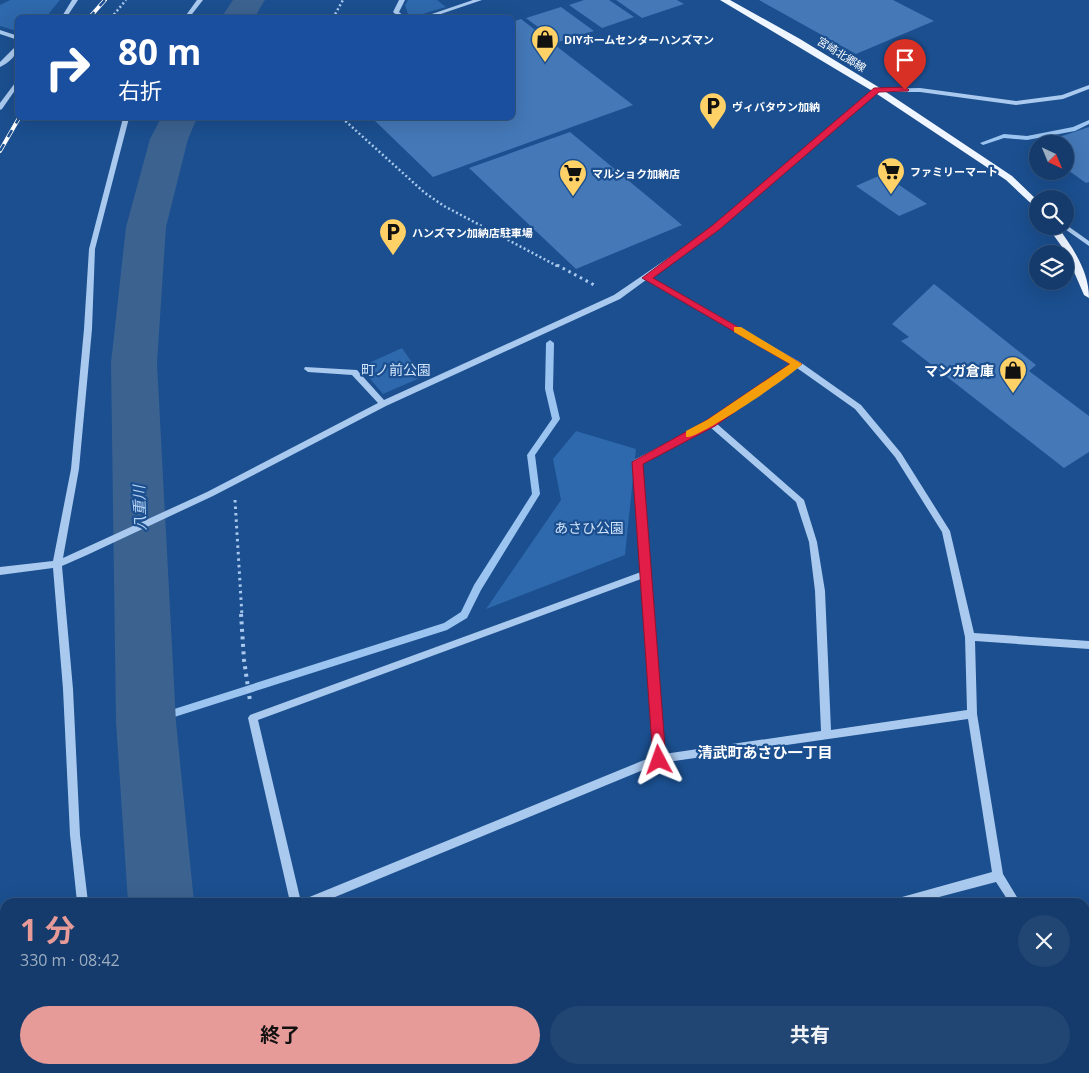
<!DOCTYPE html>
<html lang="ja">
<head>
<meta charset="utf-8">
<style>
	:root { --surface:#143b6b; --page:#214673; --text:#f1f3f6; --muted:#9dadc1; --line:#33557e; --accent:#e69b98 }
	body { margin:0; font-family:"Open Sans","Noto Sans JP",sans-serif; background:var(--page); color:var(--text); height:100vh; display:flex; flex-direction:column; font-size:19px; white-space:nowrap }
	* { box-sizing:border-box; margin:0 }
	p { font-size:16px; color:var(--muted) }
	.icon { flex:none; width:28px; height:28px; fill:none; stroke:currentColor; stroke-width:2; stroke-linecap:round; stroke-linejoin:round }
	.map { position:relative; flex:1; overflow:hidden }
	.drawer { position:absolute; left:0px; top:898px; width:1090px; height:176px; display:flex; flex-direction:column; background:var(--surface); border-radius:15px 15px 0 0; box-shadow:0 5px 20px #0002,0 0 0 1px var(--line) }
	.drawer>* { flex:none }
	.hud { position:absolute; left:15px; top:15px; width:500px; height:105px; border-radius:8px; box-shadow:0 5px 20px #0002,0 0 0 1px var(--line); background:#1a4fa0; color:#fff; overflow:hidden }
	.needle { width:32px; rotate:136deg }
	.tools { position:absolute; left:1029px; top:135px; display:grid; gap:10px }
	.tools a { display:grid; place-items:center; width:45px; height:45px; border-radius:50%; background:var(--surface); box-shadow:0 5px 20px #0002,0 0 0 1px var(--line); font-size:25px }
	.pin { position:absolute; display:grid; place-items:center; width:42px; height:42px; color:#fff; margin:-51px -21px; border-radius:50% 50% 50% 0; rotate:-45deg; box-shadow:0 0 5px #0007 }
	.pin .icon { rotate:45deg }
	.me { position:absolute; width:55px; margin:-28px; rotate:356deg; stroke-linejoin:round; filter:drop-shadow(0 0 4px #0008) }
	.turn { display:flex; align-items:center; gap:18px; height:105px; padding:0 20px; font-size:22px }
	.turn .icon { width:65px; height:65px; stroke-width:2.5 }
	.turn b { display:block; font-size:35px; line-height:42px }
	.round { display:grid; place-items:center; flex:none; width:52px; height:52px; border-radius:26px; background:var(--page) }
	.summary { display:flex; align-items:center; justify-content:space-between; height:85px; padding:0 20px }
	h1 { font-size:30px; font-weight:700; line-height:38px; color:var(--accent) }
	.action { display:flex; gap:10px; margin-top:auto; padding:10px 20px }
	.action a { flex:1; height:58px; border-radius:30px; background:var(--accent); color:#111; font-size:20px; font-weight:700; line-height:58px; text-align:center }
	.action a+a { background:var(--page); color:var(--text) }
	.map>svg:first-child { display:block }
</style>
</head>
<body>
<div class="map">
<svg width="1089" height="1073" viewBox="0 0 1089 1073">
	<rect width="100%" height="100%" fill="#1b4f8f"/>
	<path fill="#2e69ad" d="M 10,0 L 60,0 L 46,17 L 18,18 L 17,31 L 0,26 L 0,5 Z
		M 408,0 L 437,0 L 446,7 L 419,15 L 408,14 L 405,5 Z
		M 402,348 L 422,377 L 383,394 L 360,367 Z
		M 576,431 L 636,449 L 625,555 L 486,609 L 561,500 L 553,459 Z"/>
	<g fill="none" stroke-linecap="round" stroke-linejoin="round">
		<path fill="#9cc4f0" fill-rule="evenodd" d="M 1089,120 L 1089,124 L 1075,131 L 1027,140 L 1004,138 L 983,145 L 980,143 L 1004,134 L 1027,136 L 1073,127 Z
			M 550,340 L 554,343 L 553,389 L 560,419 L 535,455 L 540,494 L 481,590 L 467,618 L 447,630 L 146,726 L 142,725 L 141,722 L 142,719 L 146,718 L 444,623 L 461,612 L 474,585 L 532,494 L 527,455 L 552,419 L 545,389 L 546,343 Z"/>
		<path fill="#3c6290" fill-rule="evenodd" d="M 233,0 L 265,0 L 254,18 L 221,18 Z
			M 161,118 L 197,118 L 188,139 L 166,227 L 157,363 L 176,722 L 194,902 L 128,902 L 116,722 L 111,363 L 126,227 L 150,139 Z
			M 150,1069 L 222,1069 L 223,1073 L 151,1073 Z"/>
	</g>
	<path fill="#4478b7" d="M 584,0 L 609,0 L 634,17 L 602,28 L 569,5 Z
		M 616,0 L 677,0 L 684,4 L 642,18 Z
		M 759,0 L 893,0 L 934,21 L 856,54 Z
		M 561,7 L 594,31 L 558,42 L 526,18 Z
		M 521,19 L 633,105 L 433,177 L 372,118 L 512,118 L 512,22 Z
		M 1089,127 L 1089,182 L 1086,183 L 1065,168 L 1065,144 L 1041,143 Z
		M 570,132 L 682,225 L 576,269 L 469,168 Z
		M 883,174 L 927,204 L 899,216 L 856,186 Z
		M 934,284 L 1036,365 L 1029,371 L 1089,416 L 1089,452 L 1064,468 L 901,341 L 909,337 L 892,324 Z"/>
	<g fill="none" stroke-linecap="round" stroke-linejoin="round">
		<path stroke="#a9c9ee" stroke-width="2.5" stroke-dasharray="2 2.5" stroke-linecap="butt" d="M 111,18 L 126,0
			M 333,18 L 343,0
			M 342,118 L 425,193 L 444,206 L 559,267"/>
		<path stroke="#a9c9ee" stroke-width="3" stroke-dasharray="2.5 4" stroke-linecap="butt" d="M 557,265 L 596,286
			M 235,500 L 242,616"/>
		<path stroke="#a9c9ee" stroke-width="4" stroke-dasharray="3 4.5" stroke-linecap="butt" d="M 241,614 L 244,660 L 250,701"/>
		<path fill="#a9c9ee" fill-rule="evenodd" d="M 72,0 L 78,0 L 66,18 L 61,18 Z
			M 197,0 L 203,0 L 189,18 L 184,18 Z
			M 399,0 L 405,0 L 399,12 L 406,18 L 400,18 L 393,12 Z
			M 473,0 L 482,0 L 429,18 L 420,18 Z
			M 0,30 L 18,36 L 18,40 L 0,34 Z
			M 18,44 C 18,55 9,63 0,67 L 0,62 Z
			M 18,79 L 18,86 L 2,109 L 0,110 L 0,103 Z
			M 1089,85 L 1089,89 L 1063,99 L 1016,105 L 920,92 L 878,92 L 719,228 L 650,277 L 800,362 L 861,405 L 901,453 L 950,531 L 974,633 L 1089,641 L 1089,649 L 975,641 L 977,714 L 1003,874 L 1020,902 L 1009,902 L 996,882 L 920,902 L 896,902 L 898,898 L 902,897 L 992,872 L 968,719 L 660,763 L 323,902 L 306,902 L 307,898 L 654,756 L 641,579 L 258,720 L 301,902 L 290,902 L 248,718 L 250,715 L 641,572 L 633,462 L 634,460 L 708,421 L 791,364 L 646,280 L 620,299 L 386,406 L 213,496 L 87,555 L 62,566 L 73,689 L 80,835 L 88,902 L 77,902 L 70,835 L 63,689 L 53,568 L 0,575 L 0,567 L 53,561 L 71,469 L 84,329 L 89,249 L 123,118 L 129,118 L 95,249 L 92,329 L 79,469 L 63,558 L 207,492 L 378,403 L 352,375 L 308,372 L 304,369 L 305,367 L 357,370 L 384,400 L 614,295 L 715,226 L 875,89 L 920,88 L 1016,101 L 1062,95 ZM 797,368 L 855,409 L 895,457 L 942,532 L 965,637 L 967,710 L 831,730 L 825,591 L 817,542 L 804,500 L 716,423 ZM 710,427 L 796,502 L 809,542 L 815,591 L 821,731 L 664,754 L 641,463 Z
			M 1065,224 L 1089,241 L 1089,246 L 1062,227 L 1061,226 L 1065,226 Z
			M 1085,1001 L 1089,1003 L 1089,1019 L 1085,1017 Z
			M 98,1069 L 110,1069 L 111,1073 L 99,1073 Z
			M 339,1069 L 351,1069 L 352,1073 L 340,1073 Z
			M 482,1069 L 501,1069 L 499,1073 L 480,1073 Z"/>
		<path fill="#f0f6ff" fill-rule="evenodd" d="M 720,0 L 730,0 L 800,39 L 880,88 L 1012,176 L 1038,201 L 1038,210 L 1006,180 L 874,92 Z
			M 1047,226 L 1057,226 C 1073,248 1089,271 1089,298 L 1084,295 L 1065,251 Z"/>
		<g stroke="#fff" stroke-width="4">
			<path id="rail" d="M 89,18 L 105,0
				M 0,151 L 19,118"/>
		</g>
		<use href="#rail" stroke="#1b4f8f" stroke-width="2.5" stroke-dasharray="8" stroke-linecap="butt"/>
	</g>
	<path fill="#e11d48" stroke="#92132f" d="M 905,87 L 909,90 L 908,91 L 879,92 L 720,229 L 653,278 L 802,364 L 715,426 L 643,464 L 666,760 L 664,764 L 659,765 L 655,764 L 653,760 L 632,462 L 707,420 L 790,364 L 642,278 L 713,225 L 874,88 Z"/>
	<path fill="#f59e0b" d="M 734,327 L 741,327 L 802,364 C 793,375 697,440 686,437 L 686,431 L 707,420 L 790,364 L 734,332 Z"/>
	<defs>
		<g id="shop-pin" transform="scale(1.4375)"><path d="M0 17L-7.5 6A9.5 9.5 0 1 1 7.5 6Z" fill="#ffd166" stroke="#1b4f8f"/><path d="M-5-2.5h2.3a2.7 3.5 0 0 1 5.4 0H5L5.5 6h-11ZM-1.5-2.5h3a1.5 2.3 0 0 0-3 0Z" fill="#111"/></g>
		<g id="parking-pin" transform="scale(1.4375)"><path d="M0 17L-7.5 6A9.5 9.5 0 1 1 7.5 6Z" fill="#ffd166" stroke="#1b4f8f"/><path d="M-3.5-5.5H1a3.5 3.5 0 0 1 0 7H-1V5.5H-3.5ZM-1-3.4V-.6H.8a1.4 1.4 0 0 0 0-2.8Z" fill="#111"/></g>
		<g id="supermarket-pin" transform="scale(1.4375)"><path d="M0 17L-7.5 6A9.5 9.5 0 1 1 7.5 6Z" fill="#ffd166" stroke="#1b4f8f"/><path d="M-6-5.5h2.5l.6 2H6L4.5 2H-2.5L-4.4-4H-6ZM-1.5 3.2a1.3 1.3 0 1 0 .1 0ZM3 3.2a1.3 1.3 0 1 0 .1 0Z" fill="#111"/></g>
	</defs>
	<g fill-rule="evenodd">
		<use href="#shop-pin" x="545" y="39"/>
		<use href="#parking-pin" x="713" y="106"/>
		<use href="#supermarket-pin" x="891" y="171"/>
		<use href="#supermarket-pin" x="573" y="173"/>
		<use href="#parking-pin" x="393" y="232"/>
		<use href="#shop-pin" x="1013" y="370"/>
	</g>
	<g text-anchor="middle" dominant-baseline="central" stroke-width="4.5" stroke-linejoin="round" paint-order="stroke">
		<g font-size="11" font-weight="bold" fill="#fff" stroke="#1b4f8f" text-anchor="start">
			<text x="564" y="39">DIYホームセンターハンズマン</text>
			<text x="732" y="106">ヴィバタウン加納</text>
			<text x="910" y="171">ファミリーマート</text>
			<text x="592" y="173">マルショク加納店</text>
			<text x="412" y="232">ハンズマン加納店駐車場</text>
		</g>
		<g font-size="11" fill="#fff" stroke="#1b4f8f">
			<text transform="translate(842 54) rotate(32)">宮崎北郷線</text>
		</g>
		<g font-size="14" fill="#cfe3fa" stroke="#1b4f8f">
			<text x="396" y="369">町ノ前公園</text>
			<text x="589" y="527">あさひ公園</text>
		</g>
		<g font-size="14" font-weight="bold" fill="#fff" stroke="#1b4f8f" text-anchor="end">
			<text x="994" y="370">マンガ倉庫</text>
		</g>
		<g font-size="15" font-style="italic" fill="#b5d3f5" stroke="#1b4f8f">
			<text transform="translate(139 508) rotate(-92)">八重川</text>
		</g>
		<g font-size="15" font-weight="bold" fill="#fff" stroke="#1b4f8f">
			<text x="765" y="752">清武町あさひ一丁目</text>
		</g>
	</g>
</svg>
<div class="tools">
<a><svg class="needle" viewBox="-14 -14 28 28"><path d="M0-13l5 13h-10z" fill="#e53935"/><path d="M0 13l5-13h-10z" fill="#9dadc1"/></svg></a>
<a><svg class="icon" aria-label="search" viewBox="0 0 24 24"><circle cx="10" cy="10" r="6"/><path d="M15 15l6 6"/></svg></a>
<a><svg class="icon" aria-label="layers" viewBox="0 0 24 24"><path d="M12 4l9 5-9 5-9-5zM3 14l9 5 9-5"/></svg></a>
</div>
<div class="pin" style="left:905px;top:90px;background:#d93025"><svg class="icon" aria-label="arrive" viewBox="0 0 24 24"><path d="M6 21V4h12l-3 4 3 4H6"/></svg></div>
<svg class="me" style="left:659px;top:760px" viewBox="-20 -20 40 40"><path d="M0-17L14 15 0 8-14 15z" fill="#e11d48" stroke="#fff" stroke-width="4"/></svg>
<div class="hud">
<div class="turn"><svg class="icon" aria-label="right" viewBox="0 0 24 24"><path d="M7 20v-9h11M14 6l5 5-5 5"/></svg><div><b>80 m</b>右折</div></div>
</div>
<section class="drawer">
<div class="summary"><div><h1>1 分</h1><p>330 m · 08:42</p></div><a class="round"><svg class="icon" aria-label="close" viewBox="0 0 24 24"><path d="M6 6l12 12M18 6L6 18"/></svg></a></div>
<div class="action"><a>終了</a><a>共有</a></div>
</section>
</div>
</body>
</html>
